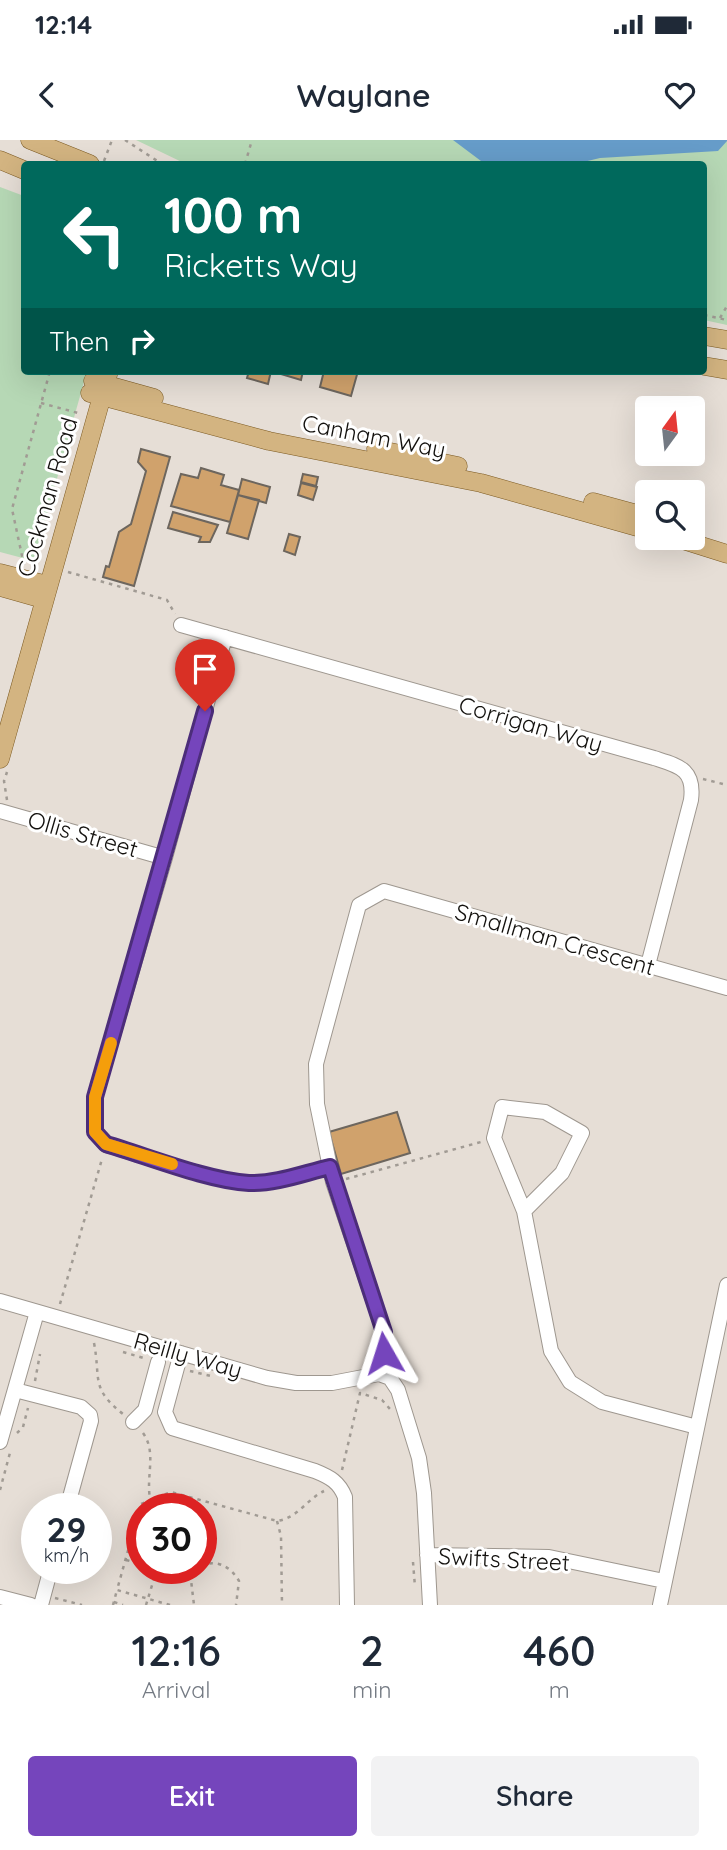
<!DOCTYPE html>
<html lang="en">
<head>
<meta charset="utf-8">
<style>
	:root { --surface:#fff; --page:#f2f2f3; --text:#1f2937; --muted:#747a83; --accent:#7545bc }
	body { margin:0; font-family:Quicksand,sans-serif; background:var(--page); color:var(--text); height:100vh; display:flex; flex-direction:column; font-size:26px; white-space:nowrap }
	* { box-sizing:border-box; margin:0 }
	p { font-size:23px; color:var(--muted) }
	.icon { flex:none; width:38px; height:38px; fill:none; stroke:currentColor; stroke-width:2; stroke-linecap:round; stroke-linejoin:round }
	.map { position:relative; height:1465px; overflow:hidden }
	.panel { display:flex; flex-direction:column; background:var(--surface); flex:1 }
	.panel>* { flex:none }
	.banner { position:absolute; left:21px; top:21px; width:686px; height:214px; border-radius:7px; box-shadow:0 7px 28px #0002; background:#00695c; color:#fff; overflow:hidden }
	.needle { width:46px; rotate:15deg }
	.buttons { position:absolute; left:635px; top:256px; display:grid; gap:14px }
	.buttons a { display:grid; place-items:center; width:70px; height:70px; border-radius:7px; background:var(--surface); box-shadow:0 7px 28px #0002; font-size:35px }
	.speed { position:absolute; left:21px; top:1353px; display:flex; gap:14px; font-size:35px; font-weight:700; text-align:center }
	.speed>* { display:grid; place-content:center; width:91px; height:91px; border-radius:50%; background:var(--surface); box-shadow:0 7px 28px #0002; line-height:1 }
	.speed small { font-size:18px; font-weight:400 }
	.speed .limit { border:10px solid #d22; background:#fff; color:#111 }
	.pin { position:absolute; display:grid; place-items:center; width:60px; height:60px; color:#fff; margin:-72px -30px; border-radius:50% 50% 50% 0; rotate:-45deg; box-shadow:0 0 7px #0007 }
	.pin .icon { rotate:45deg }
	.me { position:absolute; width:77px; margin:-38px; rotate:354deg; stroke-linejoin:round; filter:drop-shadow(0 0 5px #0008) }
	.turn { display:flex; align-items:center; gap:24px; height:147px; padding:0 28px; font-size:32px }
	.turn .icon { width:91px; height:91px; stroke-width:2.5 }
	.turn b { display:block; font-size:49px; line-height:60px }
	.then { display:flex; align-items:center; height:66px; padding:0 28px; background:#0003; gap:14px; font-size:26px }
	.eta { display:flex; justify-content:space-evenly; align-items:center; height:119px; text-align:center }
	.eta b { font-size:42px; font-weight:600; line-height:49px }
	.button { display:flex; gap:14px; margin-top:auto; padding:14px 28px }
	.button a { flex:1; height:80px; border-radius:7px; background:var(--accent); color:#fff; font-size:28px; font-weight:600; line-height:80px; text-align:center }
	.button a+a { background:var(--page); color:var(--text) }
	.status { display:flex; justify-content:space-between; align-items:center; height:49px; padding:0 35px; background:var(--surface); direction:ltr }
	.status svg { height:19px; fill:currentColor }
	header { display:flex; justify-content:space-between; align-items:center; height:91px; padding:0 28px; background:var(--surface); font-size:32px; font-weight:600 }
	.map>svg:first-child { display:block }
</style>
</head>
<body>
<div class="status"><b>12:14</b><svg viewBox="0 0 49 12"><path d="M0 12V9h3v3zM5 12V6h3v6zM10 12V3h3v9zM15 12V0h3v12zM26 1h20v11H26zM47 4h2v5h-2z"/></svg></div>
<header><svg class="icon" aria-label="back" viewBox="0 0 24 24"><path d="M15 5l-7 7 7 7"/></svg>Waylane<svg class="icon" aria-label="heart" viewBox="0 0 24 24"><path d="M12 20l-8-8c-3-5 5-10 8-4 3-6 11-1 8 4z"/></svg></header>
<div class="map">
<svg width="727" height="1465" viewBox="0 0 727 1465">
	<rect width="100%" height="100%" fill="#e6ded6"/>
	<path fill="#b6d8b5" d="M 136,0 L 727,0 L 727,185 L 704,180 L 704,24 L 186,24 Z
		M 0,47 L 24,56 L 24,231 L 87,231 L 34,421 L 0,412 Z"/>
	<path fill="#669cc9" d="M 453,0 L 727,0 L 727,1 L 718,11 L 600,18 L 575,24 L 485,24 Z"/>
	<path fill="#d0a26c" stroke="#6d665e" stroke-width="2" d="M 249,231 L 271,231 L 268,244 L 247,238 Z
		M 271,231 L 303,231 L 301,240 Z
		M 324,231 L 358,231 L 351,256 L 320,247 Z
		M 141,309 L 170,317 L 134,446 L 103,437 L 106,426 L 109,427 L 119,392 L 131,384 L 146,331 L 138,322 Z
		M 201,328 L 224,335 L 221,345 L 239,350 L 230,382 L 171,366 L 181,334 L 198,338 Z
		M 303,334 L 318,337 L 316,346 L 301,342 Z
		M 242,339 L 270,347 L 266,363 L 238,355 Z
		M 301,343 L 317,347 L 313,360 L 298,355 Z
		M 238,355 L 259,360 L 248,399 L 227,393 Z
		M 173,372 L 218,385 L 210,402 L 199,402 L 201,397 L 168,388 Z
		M 289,394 L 300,397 L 295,415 L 284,411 Z
		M 397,972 L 410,1013 L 341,1034 L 329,992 Z"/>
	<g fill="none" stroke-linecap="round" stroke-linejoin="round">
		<g stroke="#9e978f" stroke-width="16">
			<path id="minor" d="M 181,485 L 654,618 C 679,626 695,629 691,660 L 648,825
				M 225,497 L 165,718 L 95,957 L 95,992 L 106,1005 C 147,1016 209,1041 249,1043 C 276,1044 304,1033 330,1027
				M 0,671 L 165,718
				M 524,1071 L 562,1033 L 582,993 L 545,972 L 502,967 L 494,998 L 524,1071 L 551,1211 L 570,1242 L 602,1262 L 697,1287
				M 0,1161 L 267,1238 L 296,1243 L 332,1243 L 379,1234
				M 181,1213 L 165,1272 L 172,1288 L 315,1331 C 330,1337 339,1342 345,1357 L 347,1465
				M 15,1250 L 81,1267 L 90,1275 L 91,1281 L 67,1368
				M 133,1282 L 145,1270 L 158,1222
				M 0,1302 L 37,1172
				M 427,1415 L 549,1417 L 664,1441
				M 0,1457 L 31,1465
				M 41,1465 L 51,1428
				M 430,1465 L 424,1353 L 419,1318 L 398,1250 L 390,1238 L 379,1234 L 385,1204 L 384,1192 L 333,1042 L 317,964 L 316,924 L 359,765 L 384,751 L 727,848
				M 660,1465 L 727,1145"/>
		</g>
		<g stroke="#7c5a22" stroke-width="19">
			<path id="major" d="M 30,0 L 90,24
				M 0,20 L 24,30
				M 704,196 L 727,200
				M 704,226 L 727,230
				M 93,241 L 154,258
				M 90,253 L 269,301 L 481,343 L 648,390
				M 376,309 L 458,326
				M 593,362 L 648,377
				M 673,397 L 727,414
				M 0,433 L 47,445
				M 0,447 L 43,459
				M 0,619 L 109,231"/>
		</g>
		<path stroke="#a19b94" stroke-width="2.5" stroke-dasharray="3.5 5" stroke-linecap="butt" d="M 125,0 L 162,24
			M 104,21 L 112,0
			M 245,24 L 252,0
			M 704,175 L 727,180
			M 720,178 L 727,166
			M 41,263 L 78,273
			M 24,425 L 12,369 L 50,231
			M 68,432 L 167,460 L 175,474
			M 703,639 L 727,645
			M 7,660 L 4,641 L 7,632
			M 346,1039 L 481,1002
			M 60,1164 L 102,1019
			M 94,1203 C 101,1239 90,1248 123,1274
			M 123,1212 L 147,1219
			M 190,1231 L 211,1236
			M 35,1241 L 40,1214
			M 17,1293 L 23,1287 L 28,1268
			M 143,1293 C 159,1315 142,1343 153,1368
			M 342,1330 L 360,1253 L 382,1260 L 390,1269
			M 0,1350 L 11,1309
			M 277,1381 L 281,1396 L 282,1465
			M 126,1420 L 142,1424
			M 413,1422 L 415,1447
			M 201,1425 C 218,1420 230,1426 239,1441 L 236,1465
			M 155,1428 L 173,1433 L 193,1428
			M 184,1428 L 191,1440 L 194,1465
			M 55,1458 L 82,1465
			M 114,1462 L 123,1465
			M 113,1465 L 117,1450
			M 146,1465 L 157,1429
			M 170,1465 L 117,1450 L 141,1364 L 171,1352 L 277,1381 C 298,1378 307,1359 324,1351"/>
		<use href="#minor" stroke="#fff" stroke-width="14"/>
		<use href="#major" stroke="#d3b481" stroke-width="18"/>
	</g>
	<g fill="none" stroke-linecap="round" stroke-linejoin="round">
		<g stroke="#4c2d7a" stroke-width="18">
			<path id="route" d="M 205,571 L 95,957 L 95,992 L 106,1004 C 147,1016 209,1041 249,1043 C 276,1044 304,1033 330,1027 L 384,1192 L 384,1213"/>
		</g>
		<use href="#route" stroke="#7545bc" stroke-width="12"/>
		<path stroke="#f59e0b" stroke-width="12" d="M 111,903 L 95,957 L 95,992 L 106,1004 L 172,1024"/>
	</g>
	<g text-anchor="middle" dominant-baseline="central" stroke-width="6" stroke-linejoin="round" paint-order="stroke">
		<g font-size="23" fill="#13110e" stroke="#fff">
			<text transform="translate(374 296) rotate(11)">Canham Way</text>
			<text transform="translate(47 357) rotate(-74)">Cockman Road</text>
			<text transform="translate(531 584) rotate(16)">Corrigan Way</text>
			<text transform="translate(83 694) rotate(16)">Ollis Street</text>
			<text transform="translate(555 799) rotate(16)">Smallman Crescent</text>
			<text transform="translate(188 1215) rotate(16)">Reilly Way</text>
			<text transform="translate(504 1419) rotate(3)">Swifts Street</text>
		</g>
	</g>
</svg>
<div class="buttons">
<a><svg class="needle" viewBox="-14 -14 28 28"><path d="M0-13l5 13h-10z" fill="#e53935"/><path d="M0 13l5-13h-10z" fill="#747a83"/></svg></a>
<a><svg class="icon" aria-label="search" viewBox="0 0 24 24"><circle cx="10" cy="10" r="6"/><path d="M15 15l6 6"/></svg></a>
</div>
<div class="speed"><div>29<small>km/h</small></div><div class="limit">30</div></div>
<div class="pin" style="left:205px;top:571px;background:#d93025"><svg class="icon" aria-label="arrive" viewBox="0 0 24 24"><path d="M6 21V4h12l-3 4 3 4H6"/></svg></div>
<svg class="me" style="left:384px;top:1213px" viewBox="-20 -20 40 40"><path d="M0-17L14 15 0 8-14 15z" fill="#7545bc" stroke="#fff" stroke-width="4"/></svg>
<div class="banner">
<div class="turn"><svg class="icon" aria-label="left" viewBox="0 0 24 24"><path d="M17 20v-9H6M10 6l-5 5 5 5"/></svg><div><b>100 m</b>Ricketts Way</div></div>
<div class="then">Then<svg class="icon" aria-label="right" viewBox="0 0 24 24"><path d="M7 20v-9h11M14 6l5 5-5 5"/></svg></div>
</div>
</div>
<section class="panel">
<div class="eta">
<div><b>12:16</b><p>Arrival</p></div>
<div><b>2</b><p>min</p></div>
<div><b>460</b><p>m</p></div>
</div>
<div class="button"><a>Exit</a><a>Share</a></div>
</section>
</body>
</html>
